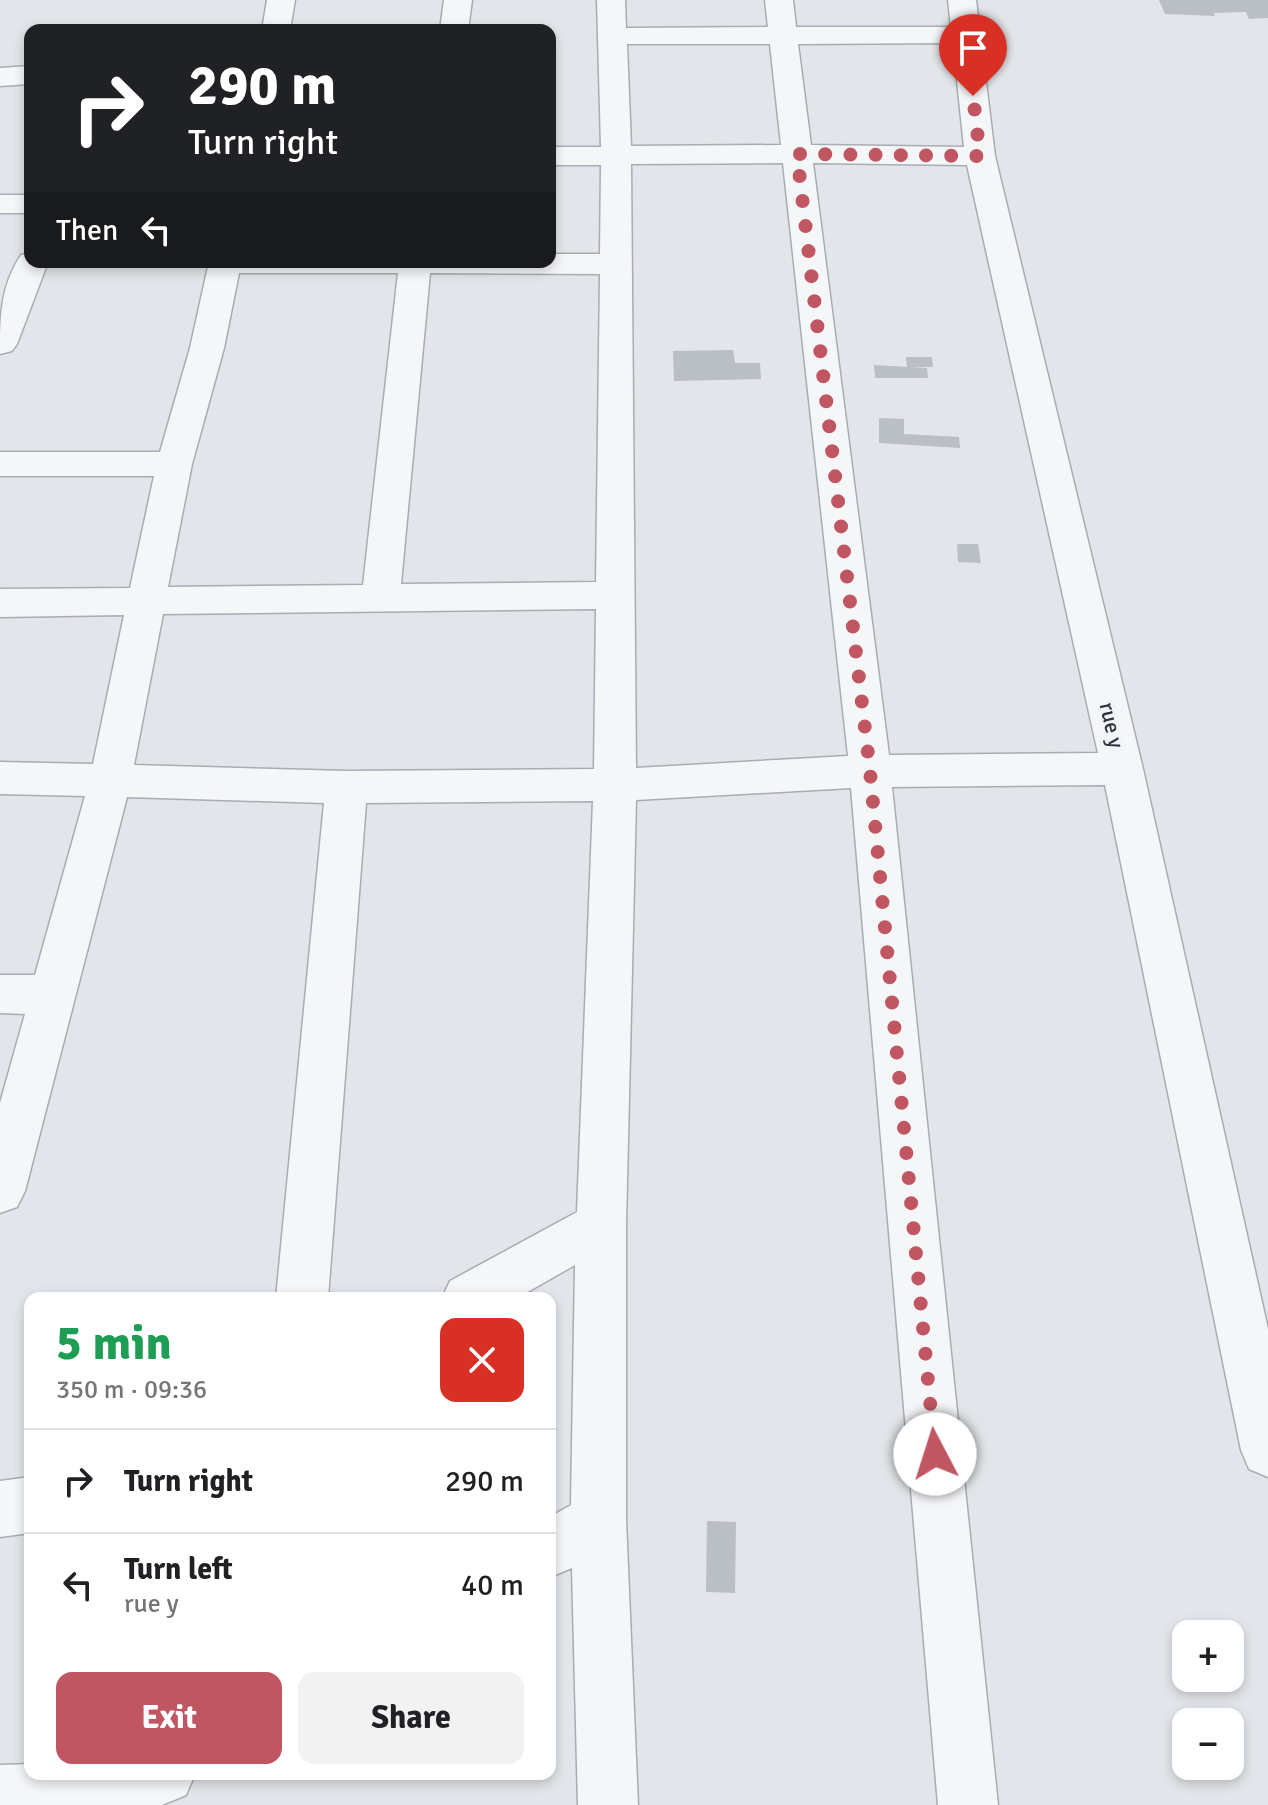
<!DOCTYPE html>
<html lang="en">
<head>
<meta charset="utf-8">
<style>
	:root { --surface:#fff; --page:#f2f2f2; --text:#202124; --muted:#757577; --line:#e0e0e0; --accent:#c05661 }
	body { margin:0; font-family:Signika,sans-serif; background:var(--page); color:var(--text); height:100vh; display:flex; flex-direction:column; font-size:30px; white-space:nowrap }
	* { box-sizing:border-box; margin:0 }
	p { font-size:26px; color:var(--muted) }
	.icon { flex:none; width:44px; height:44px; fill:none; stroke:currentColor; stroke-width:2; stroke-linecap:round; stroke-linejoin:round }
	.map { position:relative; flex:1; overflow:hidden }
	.side { position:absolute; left:24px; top:1292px; width:532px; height:488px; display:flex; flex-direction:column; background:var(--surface); border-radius:16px; box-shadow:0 4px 12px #0003 }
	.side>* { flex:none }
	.hud { position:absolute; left:24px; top:24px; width:532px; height:244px; border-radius:16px; box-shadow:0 4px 12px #0003; background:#202124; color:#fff; overflow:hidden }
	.controls { position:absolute; left:1172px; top:1620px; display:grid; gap:16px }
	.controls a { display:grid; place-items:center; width:72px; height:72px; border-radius:16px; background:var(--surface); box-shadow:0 4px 12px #0003; font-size:40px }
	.pin { position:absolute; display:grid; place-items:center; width:68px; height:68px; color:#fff; margin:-82px -34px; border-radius:50% 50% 50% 0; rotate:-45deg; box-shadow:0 0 8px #0007 }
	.pin .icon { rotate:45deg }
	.me { position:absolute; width:88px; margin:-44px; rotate:355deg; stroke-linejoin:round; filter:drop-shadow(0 0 6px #0008) }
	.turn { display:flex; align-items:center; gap:28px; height:168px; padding:0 32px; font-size:36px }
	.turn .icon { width:104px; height:104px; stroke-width:2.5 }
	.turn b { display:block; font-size:56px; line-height:68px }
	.then { display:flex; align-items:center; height:76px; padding:0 32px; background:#0003; gap:16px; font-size:30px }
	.round { display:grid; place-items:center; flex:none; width:84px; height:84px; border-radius:16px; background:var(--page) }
	.summary { display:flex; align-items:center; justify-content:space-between; height:136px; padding:0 32px }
	h1 { font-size:48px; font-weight:700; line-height:60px; color:#1e9e55 }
	.action { display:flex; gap:16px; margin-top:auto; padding:16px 32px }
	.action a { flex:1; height:92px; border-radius:16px; background:var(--accent); color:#fff; font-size:32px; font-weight:700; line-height:92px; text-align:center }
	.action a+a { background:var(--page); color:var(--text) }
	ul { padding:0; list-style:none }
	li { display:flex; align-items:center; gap:24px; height:104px; padding:0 32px; border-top:2px solid var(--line) }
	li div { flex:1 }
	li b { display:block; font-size:30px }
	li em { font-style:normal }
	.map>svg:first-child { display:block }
</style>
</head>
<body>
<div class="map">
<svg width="1268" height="1805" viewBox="0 0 1268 1805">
	<rect width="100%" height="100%" fill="#e2e5e9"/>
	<path fill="#babec5" d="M 1159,0 L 1268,0 L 1268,18 L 1249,19 L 1246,12 L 1214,13 L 1215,16 L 1165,14 Z
		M 733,350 L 735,363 L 760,363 L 761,379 L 674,381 L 673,351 Z
		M 906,357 L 932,357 L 933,367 L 907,367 Z
		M 874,365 L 927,368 L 928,378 L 875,378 Z
		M 879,418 L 904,419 L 904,434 L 959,437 L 960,448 L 879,443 Z
		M 957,544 L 978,544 L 981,563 L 958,562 Z
		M 707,1521 L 736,1522 L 735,1593 L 706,1592 Z"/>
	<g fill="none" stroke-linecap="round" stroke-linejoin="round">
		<g stroke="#a8acb3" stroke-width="3">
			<path id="minor" d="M 267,0 L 295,0 L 290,30 L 262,30 Z
				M 444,0 L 472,0 L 468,30 L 440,30 Z
				M 597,0 L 625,0 L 626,28 L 768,27 L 765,0 L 793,0 L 796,27 L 951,27 L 948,0 L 976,0 L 995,156 L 1143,769 L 1268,1329 L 1268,1477 L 1249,1469 L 1241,1450 L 1105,785 L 892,787 L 998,1805 L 938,1805 L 851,788 L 636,800 L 626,1225 L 626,1520 L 638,1805 L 578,1805 L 572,1568 L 550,1577 L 550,1517 L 571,1505 L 575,1265 L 517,1298 L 442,1298 L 450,1281 L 577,1212 L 593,801 L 366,803 L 328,1298 L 276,1298 L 324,803 L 127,797 L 25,1191 L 17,1207 L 0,1213 L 0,1103 L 25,1014 L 0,1013 L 0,975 L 35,975 L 85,796 L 0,794 L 0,762 L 93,764 L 124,615 L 0,617 L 0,589 L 130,588 L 154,476 L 0,476 L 0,452 L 160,452 L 190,348 L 209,262 L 550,262 L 550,254 L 600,254 L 601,165 L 550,165 L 550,147 L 601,147 ZM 953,43 L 964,147 L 811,145 L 798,44 ZM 627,44 L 770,44 L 781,145 L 631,146 ZM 783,163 L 848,756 L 636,768 L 631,164 ZM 813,163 L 967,165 L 1098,753 L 889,755 ZM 239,273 L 398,273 L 363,585 L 168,587 L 192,464 L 224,348 ZM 430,273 L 600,274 L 596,582 L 401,584 ZM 596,609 L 594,769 L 346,771 L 134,765 L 163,614 Z
				M 30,66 L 30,84 L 0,86 L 0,68 Z
				M 0,195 L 30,195 L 30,213 L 0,213 Z
				M 30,253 L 30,262 L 48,262 L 17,344 L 12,351 L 0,354 C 0,319 0,286 21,255 Z
				M 30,1477 L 30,1533 L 0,1537 L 0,1481 Z
				M 30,1764 L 30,1774 L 195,1774 L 186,1795 L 162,1805 L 0,1805 L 0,1765 Z"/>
		</g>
		<use href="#minor" fill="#f5f6f8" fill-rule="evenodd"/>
	</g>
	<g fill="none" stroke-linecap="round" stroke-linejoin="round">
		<path stroke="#c05661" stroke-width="14" stroke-dasharray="0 25.2" d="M 935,1454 L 870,771 L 797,154 L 980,156 L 973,96"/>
	</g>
	<g text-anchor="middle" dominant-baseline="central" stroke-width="8" stroke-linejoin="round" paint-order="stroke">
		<g font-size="22" fill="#2c323f" stroke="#f2f4f7">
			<text transform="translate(1112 725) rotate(77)">rue y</text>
		</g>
	</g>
</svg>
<div class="controls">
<a>+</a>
<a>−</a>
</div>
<div class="pin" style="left:973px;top:96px;background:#d93025"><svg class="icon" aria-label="arrive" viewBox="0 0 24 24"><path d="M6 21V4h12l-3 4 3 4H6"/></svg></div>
<svg class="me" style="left:935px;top:1454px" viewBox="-20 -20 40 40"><circle r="19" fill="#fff"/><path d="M0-13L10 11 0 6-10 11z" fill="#c05661"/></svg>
<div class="hud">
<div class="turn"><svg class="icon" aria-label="right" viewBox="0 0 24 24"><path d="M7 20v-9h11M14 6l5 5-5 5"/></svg><div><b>290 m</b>Turn right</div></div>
<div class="then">Then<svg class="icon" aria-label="left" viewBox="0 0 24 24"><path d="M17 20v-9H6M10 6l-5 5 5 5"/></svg></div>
</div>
<section class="side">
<div class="summary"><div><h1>5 min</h1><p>350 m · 09:36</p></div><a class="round" style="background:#d93025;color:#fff"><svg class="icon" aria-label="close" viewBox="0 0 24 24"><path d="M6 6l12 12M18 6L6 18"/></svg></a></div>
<ul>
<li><svg class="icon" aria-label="right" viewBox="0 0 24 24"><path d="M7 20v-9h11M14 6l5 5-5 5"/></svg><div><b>Turn right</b></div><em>290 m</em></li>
<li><svg class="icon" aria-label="left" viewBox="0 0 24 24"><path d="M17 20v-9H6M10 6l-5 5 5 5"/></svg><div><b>Turn left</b><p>rue y</p></div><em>40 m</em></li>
</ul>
<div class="action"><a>Exit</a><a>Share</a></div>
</section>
</div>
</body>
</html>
